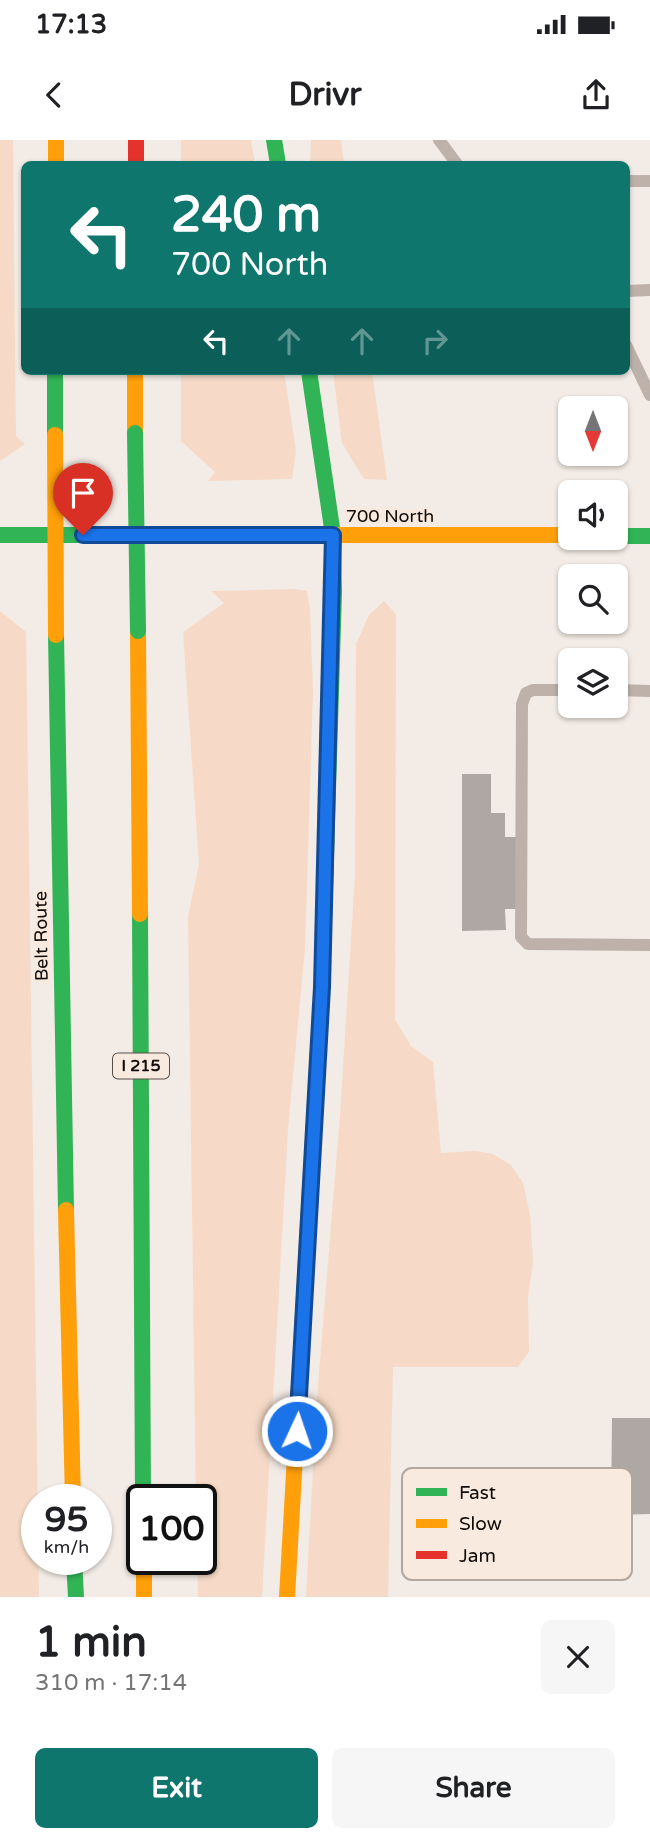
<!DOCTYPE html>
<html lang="en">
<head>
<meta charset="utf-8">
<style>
	:root { --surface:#fff; --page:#f6f6f6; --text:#202124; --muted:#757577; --accent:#0f766e }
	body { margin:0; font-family:"Varela Round",sans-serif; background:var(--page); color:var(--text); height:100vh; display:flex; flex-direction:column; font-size:26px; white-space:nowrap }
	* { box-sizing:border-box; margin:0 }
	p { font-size:23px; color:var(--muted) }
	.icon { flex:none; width:38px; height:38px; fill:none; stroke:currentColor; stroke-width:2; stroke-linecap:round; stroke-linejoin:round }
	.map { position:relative; height:1457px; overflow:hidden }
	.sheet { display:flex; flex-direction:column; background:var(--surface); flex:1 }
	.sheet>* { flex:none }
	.top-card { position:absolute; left:21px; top:21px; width:609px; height:214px; border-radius:10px; box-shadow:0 2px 5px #0004; background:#0f766e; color:#fff; overflow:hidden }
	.needle { width:46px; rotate:180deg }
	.tools { position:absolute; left:558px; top:256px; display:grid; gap:14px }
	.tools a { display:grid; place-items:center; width:70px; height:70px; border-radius:10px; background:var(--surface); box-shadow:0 2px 5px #0004; font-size:35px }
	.speed { position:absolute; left:21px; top:1344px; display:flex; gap:14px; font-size:35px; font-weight:700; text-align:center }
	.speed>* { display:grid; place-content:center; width:91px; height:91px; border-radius:50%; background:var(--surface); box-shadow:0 2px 5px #0004; line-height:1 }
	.speed small { font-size:18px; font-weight:400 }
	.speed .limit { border:4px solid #111; border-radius:10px; background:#fff; color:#111 }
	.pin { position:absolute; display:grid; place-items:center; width:60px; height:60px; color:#fff; margin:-72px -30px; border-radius:50% 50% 50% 0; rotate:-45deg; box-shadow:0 0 7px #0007 }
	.pin .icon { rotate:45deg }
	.me { position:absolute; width:77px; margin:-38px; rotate:3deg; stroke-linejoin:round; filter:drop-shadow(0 0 5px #0008) }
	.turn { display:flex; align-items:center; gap:24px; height:147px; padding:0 35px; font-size:32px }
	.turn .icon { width:91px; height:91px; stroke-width:2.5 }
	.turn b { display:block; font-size:49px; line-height:60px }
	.lanes { display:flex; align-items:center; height:66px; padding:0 35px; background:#0003; justify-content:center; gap:35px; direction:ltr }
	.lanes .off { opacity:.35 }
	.round { display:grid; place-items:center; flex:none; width:74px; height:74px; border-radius:10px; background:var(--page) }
	.overview { display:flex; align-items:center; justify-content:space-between; height:119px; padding:0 35px }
	h1 { font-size:42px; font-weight:700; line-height:52px }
	.button { display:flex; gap:14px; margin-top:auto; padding:14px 35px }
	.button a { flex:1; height:80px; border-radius:10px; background:var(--accent); color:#fff; font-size:28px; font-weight:700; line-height:80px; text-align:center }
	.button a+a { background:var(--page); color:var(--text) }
	.status { display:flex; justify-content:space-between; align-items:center; height:49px; padding:0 35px; background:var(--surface); direction:ltr }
	.status svg { height:19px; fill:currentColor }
	header { display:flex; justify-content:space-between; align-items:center; height:91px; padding:0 35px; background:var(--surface); font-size:32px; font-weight:700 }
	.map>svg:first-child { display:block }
</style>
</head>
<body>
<div class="status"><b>17:13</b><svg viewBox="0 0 49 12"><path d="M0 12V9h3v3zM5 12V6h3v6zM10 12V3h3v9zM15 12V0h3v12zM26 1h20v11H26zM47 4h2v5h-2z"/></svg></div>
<header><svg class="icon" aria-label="back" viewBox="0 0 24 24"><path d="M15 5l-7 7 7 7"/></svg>Drivr<svg class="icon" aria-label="share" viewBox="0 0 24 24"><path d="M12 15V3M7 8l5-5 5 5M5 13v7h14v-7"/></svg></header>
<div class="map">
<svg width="650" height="1457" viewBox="0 0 650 1457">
	<rect width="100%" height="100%" fill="#f3ebe5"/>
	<path fill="#f6dac7" d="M 0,0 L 13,0 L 16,296 L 25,304 L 0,321 Z
		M 181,0 L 251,0 L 255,24 L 181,24 Z
		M 311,0 L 341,0 L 344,24 L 310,24 Z
		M 181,231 L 284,231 L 296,311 L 292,339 L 208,341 L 215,332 L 181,301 Z
		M 333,231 L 372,231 L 387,340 L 364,339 L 342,303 Z
		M 294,449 L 307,451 L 310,469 L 313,551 L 305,809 L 288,989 L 262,1457 L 198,1457 L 197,1419 L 201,1419 L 201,1360 L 196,1360 L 188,776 L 199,724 L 183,492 L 224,463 L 211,451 Z
		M 384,461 L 396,474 L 395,879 L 411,906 L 433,922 L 441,1013 L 475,1011 L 493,1014 L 511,1025 L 523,1043 L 530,1074 L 533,1122 L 528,1158 L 529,1212 L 518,1227 L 393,1227 L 388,1457 L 306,1457 L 317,1258 L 340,975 L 355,735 L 356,504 L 369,475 Z
		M 0,471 L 26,492 L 39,1457 L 0,1457 Z"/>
	<path fill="#aea7a3" d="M 462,634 L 491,634 L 491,673 L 505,673 L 505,697 L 518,697 L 518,769 L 505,769 L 506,790 L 462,791 Z
		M 612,1278 L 650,1278 L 650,1374 L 611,1375 Z"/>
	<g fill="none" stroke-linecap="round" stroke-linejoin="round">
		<path stroke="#bdb1a9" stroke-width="12" d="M 439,0 L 457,24
			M 626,41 L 650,41
			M 626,151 L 650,150
			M 626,205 L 650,255
			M 570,550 L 533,550 L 526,553 L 522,564 L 521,797 L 528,804 L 650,805
			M 616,550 L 650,551"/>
		<path stroke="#30b455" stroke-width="16" d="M 274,0 L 278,24
			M 55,231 L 55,295
			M 309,231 L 333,395 L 334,452 L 322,847 L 313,997
			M 0,395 L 333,395
			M 616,396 L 650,396
			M 56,495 L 66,1070
			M 140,774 L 143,1360
			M 74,1419 L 76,1457"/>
		<path stroke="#ff9f0a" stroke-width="16" d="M 56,0 L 56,24
			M 135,231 L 135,293
			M 333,395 L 570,395
			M 138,491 L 140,774
			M 66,1070 L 73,1360
			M 144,1419 L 144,1457
			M 287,1457 L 313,997"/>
		<path stroke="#e5322d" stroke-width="16" d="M 136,0 L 136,24"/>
		<path stroke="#30b455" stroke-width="16" d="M 135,293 L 138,491"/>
		<path stroke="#ff9f0a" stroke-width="16" d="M 55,295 L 56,495"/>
	</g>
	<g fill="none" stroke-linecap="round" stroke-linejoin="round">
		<g stroke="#114b97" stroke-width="18">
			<path id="route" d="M 83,395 L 333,395 L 322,847 L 297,1291"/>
		</g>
		<use href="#route" stroke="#1a73e8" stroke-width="12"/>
	</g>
	<g text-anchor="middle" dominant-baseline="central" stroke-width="7" stroke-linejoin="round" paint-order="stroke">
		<rect fill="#f9eadf" stroke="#564e48" stroke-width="2" x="113" y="913.5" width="56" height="25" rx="5"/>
		<g font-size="16" font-weight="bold" fill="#100b08">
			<text x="141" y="926">I 215</text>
		</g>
		<g font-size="18" fill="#100b08" stroke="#f9eadf">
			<text x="390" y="376">700 North</text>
			<text transform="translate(41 796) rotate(-91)">Belt Route</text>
		</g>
	</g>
	<rect x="402" y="1328" width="230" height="112" rx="10" fill="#f9eadf" stroke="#b3a79e" stroke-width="2"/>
	<rect x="416" y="1348" width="31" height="8" fill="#30b455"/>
	<rect x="416" y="1379" width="31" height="9" fill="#ff9f0a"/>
	<rect x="416" y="1411" width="31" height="8" fill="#e5322d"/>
	<g font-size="19" fill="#100b08">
		<text x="459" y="1359">Fast</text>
		<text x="459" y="1390">Slow</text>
		<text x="459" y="1422">Jam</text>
	</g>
</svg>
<div class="tools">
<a><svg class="needle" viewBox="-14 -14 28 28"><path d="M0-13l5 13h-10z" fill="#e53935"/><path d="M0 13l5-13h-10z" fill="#757577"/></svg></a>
<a><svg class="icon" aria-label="sound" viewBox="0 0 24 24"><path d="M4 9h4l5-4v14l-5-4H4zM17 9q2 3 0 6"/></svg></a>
<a><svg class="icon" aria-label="search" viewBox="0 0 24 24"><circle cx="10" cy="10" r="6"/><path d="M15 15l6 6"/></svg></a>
<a><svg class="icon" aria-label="layers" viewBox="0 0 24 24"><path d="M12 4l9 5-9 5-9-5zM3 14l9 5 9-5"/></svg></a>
</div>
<div class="speed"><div>95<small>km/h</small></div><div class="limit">100</div></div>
<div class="pin" style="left:83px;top:395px;background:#d93025"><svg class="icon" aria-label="arrive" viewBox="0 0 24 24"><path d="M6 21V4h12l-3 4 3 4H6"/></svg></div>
<svg class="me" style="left:297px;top:1291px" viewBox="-20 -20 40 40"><circle r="17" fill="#1a73e8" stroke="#fff" stroke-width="3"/><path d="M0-11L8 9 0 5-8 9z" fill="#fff"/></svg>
<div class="top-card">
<div class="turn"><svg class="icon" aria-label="left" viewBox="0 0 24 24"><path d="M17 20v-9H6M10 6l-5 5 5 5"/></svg><div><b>240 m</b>700 North</div></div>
<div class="lanes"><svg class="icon" aria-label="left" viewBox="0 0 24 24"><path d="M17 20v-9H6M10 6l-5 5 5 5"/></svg><svg class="icon off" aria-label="ahead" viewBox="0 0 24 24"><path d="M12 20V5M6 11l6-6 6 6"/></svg><svg class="icon off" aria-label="ahead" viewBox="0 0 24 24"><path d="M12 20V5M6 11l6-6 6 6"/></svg><svg class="icon off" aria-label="right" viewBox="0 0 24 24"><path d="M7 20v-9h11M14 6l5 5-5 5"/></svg></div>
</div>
</div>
<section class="sheet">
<div class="overview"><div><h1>1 min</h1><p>310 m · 17:14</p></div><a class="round"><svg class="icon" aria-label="close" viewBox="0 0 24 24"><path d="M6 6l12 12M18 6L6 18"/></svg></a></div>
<div class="button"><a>Exit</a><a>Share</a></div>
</section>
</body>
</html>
